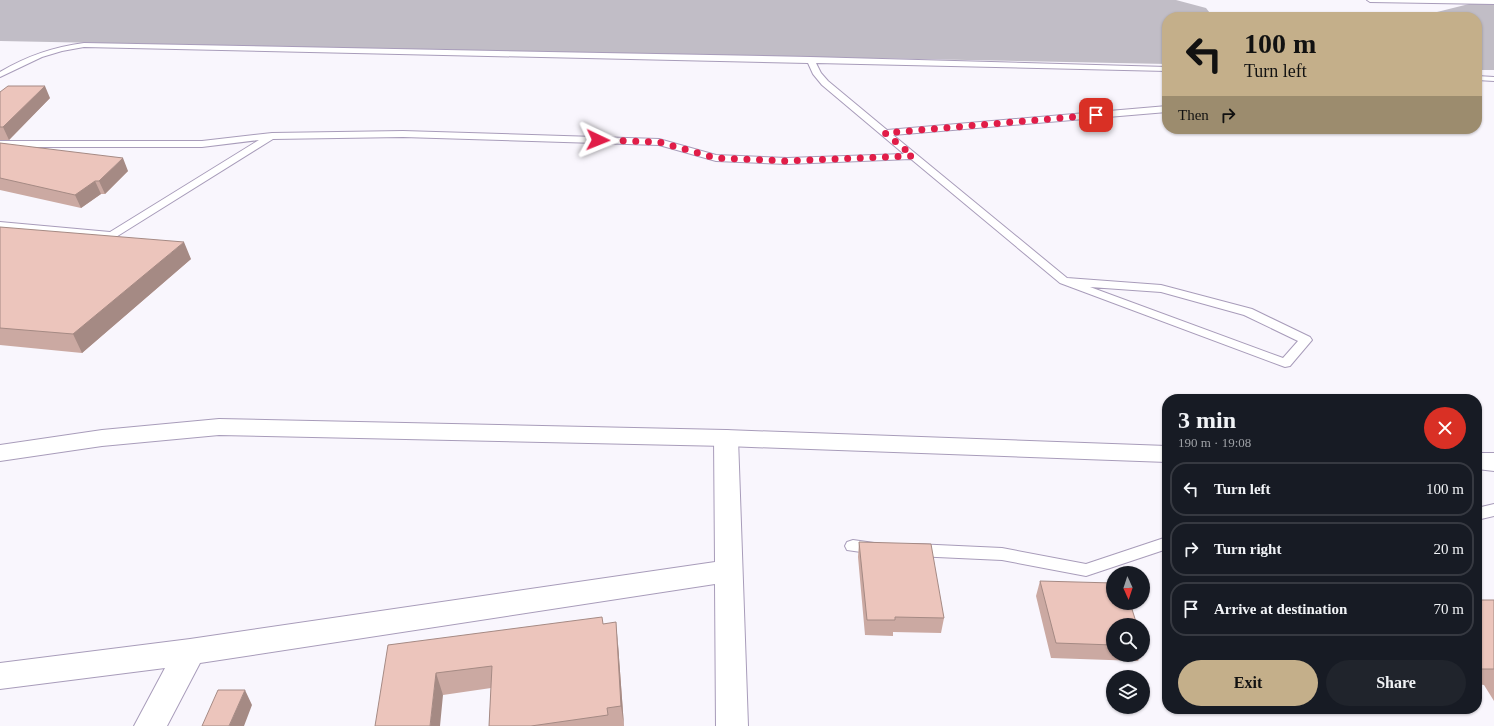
<!DOCTYPE html>
<html lang="en">
<head>
<meta charset="utf-8">
<style>
	:root { --surface:#171b24; --page:#20242c; --text:#f1f3f6; --muted:#9ea1a6; --line:#363941; --accent:#c4af8a }
	body { margin:0; font-family:"Times New Roman",serif; background:var(--page); color:var(--text); height:100vh; display:flex; flex-direction:column; font-size:15px; white-space:nowrap }
	* { box-sizing:border-box; margin:0 }
	p { font-size:13px; color:var(--muted) }
	.icon { flex:none; width:22px; height:22px; fill:none; stroke:currentColor; stroke-width:2; stroke-linecap:round; stroke-linejoin:round }
	.map { position:relative; flex:1; overflow:hidden }
	.drawer { position:absolute; left:1162px; top:394px; width:320px; height:320px; display:flex; flex-direction:column; background:var(--surface); border-radius:16px; box-shadow:0 1px 3px #0004 }
	.drawer>* { flex:none }
	.banner { position:absolute; left:1162px; top:12px; width:320px; height:122px; border-radius:16px; box-shadow:0 1px 3px #0004; background:#c4af8a; color:#111; overflow:hidden }
	.needle { width:26px; rotate:177deg }
	.fabs { position:absolute; left:1106px; top:566px; display:grid; gap:8px }
	.fabs a { display:grid; place-items:center; width:44px; height:44px; border-radius:50%; background:var(--surface); box-shadow:0 1px 3px #0004; font-size:20px }
	.pin { position:absolute; display:grid; place-items:center; width:34px; height:34px; color:#fff; margin:-17px; border-radius:8px; box-shadow:0 2px 6px #0006 }
	.me { position:absolute; width:44px; margin:-22px; rotate:92deg; stroke-linejoin:round; filter:drop-shadow(0 0 3px #0008) }
	.turn { display:flex; align-items:center; gap:14px; height:84px; padding:0 16px; font-size:18px }
	.turn .icon { width:52px; height:52px; stroke-width:2.5 }
	.turn b { display:block; font-size:28px; line-height:34px }
	.then { display:flex; align-items:center; height:38px; padding:0 16px; background:#0003; gap:8px; font-size:15px }
	.round { display:grid; place-items:center; flex:none; width:42px; height:42px; border-radius:21px; background:var(--page) }
	.head { display:flex; align-items:center; justify-content:space-between; height:68px; padding:0 16px }
	h1 { font-size:24px; font-weight:700; line-height:30px }
	.cta { display:flex; gap:8px; margin-top:auto; padding:8px 16px }
	.cta a { flex:1; height:46px; border-radius:24px; background:var(--accent); color:#111; font-size:16px; font-weight:700; line-height:46px; text-align:center }
	.cta a+a { background:var(--page); color:var(--text) }
	ul { padding:0; list-style:none }
	li { display:flex; align-items:center; gap:12px; height:54px; margin:0 8px 6px; padding:0 8px; border:2px solid var(--line); border-radius:16px }
	li div { flex:1 }
	li b { display:block; font-size:15px }
	li em { font-style:normal }
	.map>svg:first-child { display:block }
</style>
</head>
<body>
<div class="map">
<svg width="1494" height="726" viewBox="0 0 1494 726">
	<rect width="100%" height="100%" fill="#f9f6fd"/>
	<g fill="none" stroke-linecap="round" stroke-linejoin="round">
		<path fill="#c1bdc6" fill-rule="evenodd" d="M 0,0 L 1176,0 L 1206,8 L 1213,17 L 1167,17 L 1167,64 L 0,41 Z
			M 1477,2 L 1494,2 L 1494,70 L 1477,70 L 1477,17 L 1434,17 L 1437,12 Z"/>
		<g stroke="#a89cba" stroke-width="2">
			<path id="service" d="M 1367,0 L 1494,0 L 1494,4 L 1370,2 Z
				M 84,43 L 810,57 L 1167,67 L 1167,71 L 816,63 L 821,73 L 828,81 L 887,130 L 1167,106 L 1167,112 L 893,135 L 1067,278 L 1161,285 L 1252,309 L 1310,337 L 1312,340 L 1290,366 L 1285,367 L 1060,283 L 911,159 L 787,164 L 716,161 L 659,145 L 403,137 L 273,139 L 116,237 L 0,228 L 0,222 L 110,232 L 259,140 L 202,147 L 0,147 L 0,141 L 202,141 L 272,133 L 403,131 L 659,139 L 716,155 L 787,158 L 904,154 L 822,85 L 813,74 L 808,63 L 84,47 L 62,51 L 42,57 L 0,77 L 0,72 C 27,56 53,47 84,43 ZM 1090,287 L 1161,292 L 1244,315 L 1298,341 L 1283,358 Z
				M 1477,76 L 1494,77 L 1494,81 L 1477,80 Z
				M 1494,504 L 1494,516 L 1477,520 L 1477,508 Z
				M 1167,537 L 1167,549 L 1086,576 L 1002,560 L 915,556 L 909,554 L 907,550 L 909,546 L 915,544 L 1002,548 L 1086,564 Z
				M 853,540 L 881,544 L 883,548 L 881,552 L 875,554 L 847,550 L 845,546 L 847,542 Z"/>
		</g>
		<g stroke="#a89cba" stroke-width="2">
			<path id="minor" d="M 726,430 L 735,432 L 738,438 L 748,726 L 716,726 L 715,584 L 200,663 L 167,726 L 134,726 L 165,668 L 0,689 L 0,663 L 190,639 L 715,562 L 714,438 L 717,432 Z"/>
		</g>
		<g stroke="#a89cba" stroke-width="2">
			<path id="tertiary" d="M 219,419 L 726,430 L 1167,446 L 1167,462 L 726,446 L 219,435 L 102,446 L 0,461 L 0,445 L 102,430 Z
				M 1477,453 L 1494,453 L 1494,471 L 1477,469 Z"/>
		</g>
		<use href="#service" fill="#fff" fill-rule="evenodd"/>
		<use href="#minor" fill="#fff" fill-rule="evenodd"/>
		<use href="#tertiary" fill="#fff" fill-rule="evenodd"/>
	</g>
	<path fill="#cba9a2" d="M 0,92 L 50,98 L 9,140 L 0,140 Z
		M 0,143 L 128,171 L 105,194 L 101,194 L 81,208 L 0,190 Z
		M 0,227 L 191,259 L 82,353 L 0,345 Z
		M 859,542 L 944,618 L 941,633 L 893,632 L 893,636 L 865,635 L 858,557 Z
		M 1040,581 L 1113,625 L 1113,655 L 1141,655 L 1138,661 L 1051,658 L 1036,596 Z
		M 1477,600 L 1494,600 L 1494,701 L 1484,685 L 1477,684 Z
		M 603,624 L 618,644 L 624,726 L 489,726 L 491,688 L 443,695 L 388,645 Z"/>
	<path fill="#a58a84" d="M 45,86 L 50,98 L 9,140 L 3,127 Z
		M 123,158 L 128,171 L 105,194 L 99,181 Z
		M 95,181 L 101,194 L 81,208 L 75,195 Z
		M 184,242 L 191,259 L 82,353 L 73,334 Z
		M 616,622 L 618,644 L 624,726 L 621,706 Z
		M 436,673 L 443,695 L 440,726 L 430,726 Z
		M 245,690 L 252,705 L 244,726 L 229,726 Z"/>
	<path fill="#ecc5bc" stroke="#a58a84" d="M 8,86 L 45,86 L 3,127 L 0,127 L 0,92 Z
		M 0,143 L 123,158 L 99,181 L 95,181 L 75,195 L 0,178 Z
		M 0,227 L 184,242 L 73,334 L 0,328 Z
		M 859,542 L 931,544 L 944,618 L 895,617 L 895,620 L 867,620 Z
		M 1040,581 L 1113,583 L 1113,603 L 1130,603 L 1137,625 L 1113,625 L 1113,645 L 1056,643 Z
		M 1477,600 L 1494,600 L 1494,669 L 1477,669 Z
		M 602,617 L 603,624 L 616,622 L 621,706 L 607,708 L 608,715 L 531,726 L 489,726 L 492,666 L 436,673 L 430,726 L 375,726 L 388,645 Z
		M 218,690 L 245,690 L 229,726 L 202,726 Z"/>
	<g fill="none" stroke-linecap="round" stroke-linejoin="round">
		<path stroke="#e11d48" stroke-width="7" stroke-dasharray="0 12.6" d="M 598,140 L 659,142 L 716,158 L 787,161 L 913,156 L 885,133 L 1096,115"/>
	</g>
</svg>
<div class="fabs">
<a><svg class="needle" viewBox="-14 -14 28 28"><path d="M0-13l5 13h-10z" fill="#e53935"/><path d="M0 13l5-13h-10z" fill="#9ea1a6"/></svg></a>
<a><svg class="icon" aria-label="search" viewBox="0 0 24 24"><circle cx="10" cy="10" r="6"/><path d="M15 15l6 6"/></svg></a>
<a><svg class="icon" aria-label="layers" viewBox="0 0 24 24"><path d="M12 4l9 5-9 5-9-5zM3 14l9 5 9-5"/></svg></a>
</div>
<div class="pin" style="left:1096px;top:115px;background:#d93025"><svg class="icon" aria-label="arrive" viewBox="0 0 24 24"><path d="M6 21V4h12l-3 4 3 4H6"/></svg></div>
<svg class="me" style="left:598px;top:140px" viewBox="-20 -20 40 40"><path d="M0-17L14 15 0 8-14 15z" fill="#e11d48" stroke="#fff" stroke-width="4"/></svg>
<div class="banner">
<div class="turn"><svg class="icon" aria-label="left" viewBox="0 0 24 24"><path d="M17 20v-9H6M10 6l-5 5 5 5"/></svg><div><b>100 m</b>Turn left</div></div>
<div class="then">Then<svg class="icon" aria-label="right" viewBox="0 0 24 24"><path d="M7 20v-9h11M14 6l5 5-5 5"/></svg></div>
</div>
<section class="drawer">
<div class="head"><div><h1>3 min</h1><p>190 m · 19:08</p></div><a class="round" style="background:#d93025;color:#fff"><svg class="icon" aria-label="close" viewBox="0 0 24 24"><path d="M6 6l12 12M18 6L6 18"/></svg></a></div>
<ul>
<li><svg class="icon" aria-label="left" viewBox="0 0 24 24"><path d="M17 20v-9H6M10 6l-5 5 5 5"/></svg><div><b>Turn left</b></div><em>100 m</em></li>
<li><svg class="icon" aria-label="right" viewBox="0 0 24 24"><path d="M7 20v-9h11M14 6l5 5-5 5"/></svg><div><b>Turn right</b></div><em>20 m</em></li>
<li><svg class="icon" aria-label="arrive" viewBox="0 0 24 24"><path d="M6 21V4h12l-3 4 3 4H6"/></svg><div><b>Arrive at destination</b></div><em>70 m</em></li>
</ul>
<div class="cta"><a>Exit</a><a>Share</a></div>
</section>
</div>
</body>
</html>
